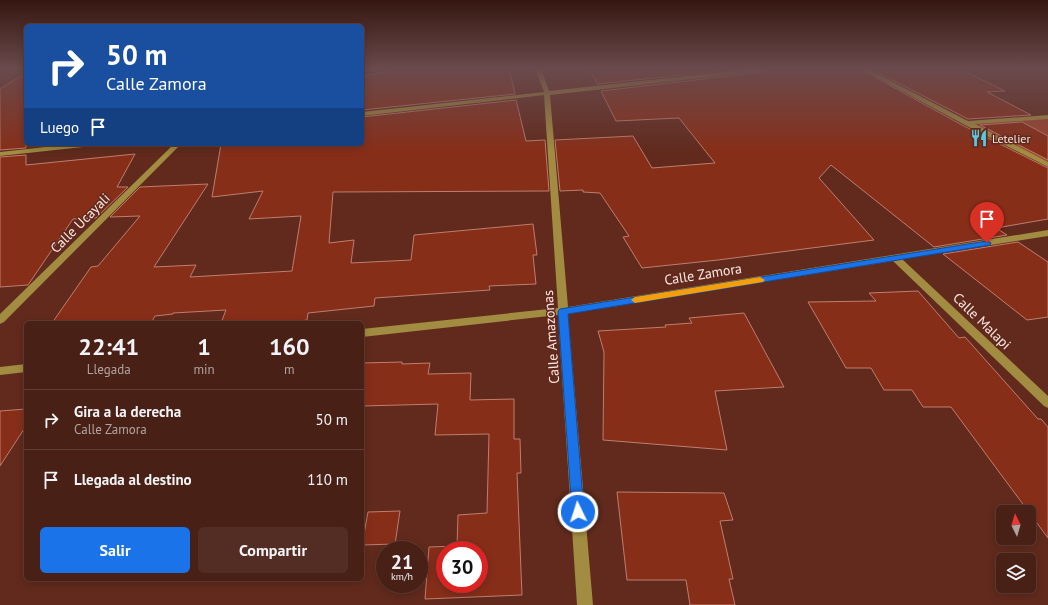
<!DOCTYPE html>
<html lang="es">
<head>
<meta charset="utf-8">
<style>
	:root { --surface:#492016; --page:#532d23; --text:#f1f3f6; --muted:#b1a3a1; --line:#613e35; --accent:#1a73e8 }
	body { margin:0; font-family:"PT Sans",sans-serif; background:var(--page); color:var(--text); height:100vh; display:flex; flex-direction:column; font-size:15px; white-space:nowrap }
	* { box-sizing:border-box; margin:0 }
	p { font-size:13px; color:var(--muted) }
	.icon { flex:none; width:22px; height:22px; fill:none; stroke:currentColor; stroke-width:2; stroke-linecap:round; stroke-linejoin:round }
	.map { position:relative; flex:1; overflow:hidden }
	.drawer { position:absolute; left:24px; top:321px; width:340px; height:260px; display:flex; flex-direction:column; background:var(--surface); border-radius:6px; box-shadow:0 2px 10px #0003,0 0 0 1px var(--line) }
	.drawer>* { flex:none }
	.top-card { position:absolute; left:24px; top:24px; width:340px; height:122px; border-radius:6px; box-shadow:0 2px 10px #0003,0 0 0 1px var(--line); background:#1a4fa0; color:#fff; overflow:hidden }
	.needle { width:26px; rotate:355deg }
	.controls { position:absolute; left:996px; top:505px; display:grid; gap:8px }
	.controls a { display:grid; place-items:center; width:40px; height:40px; border-radius:6px; background:var(--surface); box-shadow:0 2px 10px #0003,0 0 0 1px var(--line); font-size:20px }
	.speed { position:absolute; left:376px; top:541px; display:flex; gap:8px; font-size:20px; font-weight:700; text-align:center }
	.speed>* { display:grid; place-content:center; width:52px; height:52px; border-radius:50%; background:var(--surface); box-shadow:0 2px 10px #0003,0 0 0 1px var(--line); line-height:1 }
	.speed small { font-size:10px; font-weight:400 }
	.speed .limit { border:6px solid #d22; background:#fff; color:#111 }
	.pin { position:absolute; display:grid; place-items:center; width:34px; height:34px; color:#fff; margin:-41px -17px; border-radius:50% 50% 50% 0; rotate:-45deg; box-shadow:0 0 4px #0007 }
	.pin .icon { rotate:45deg }
	.me { position:absolute; width:44px; margin:-22px; rotate:356deg; stroke-linejoin:round; filter:drop-shadow(0 0 3px #0008) }
	.turn { display:flex; align-items:center; gap:14px; height:84px; padding:0 16px; font-size:18px }
	.turn .icon { width:52px; height:52px; stroke-width:2.5 }
	.turn b { display:block; font-size:28px; line-height:34px }
	.then { display:flex; align-items:center; height:38px; padding:0 16px; background:#0003; gap:8px; font-size:15px }
	.eta { display:flex; justify-content:space-evenly; align-items:center; height:68px; text-align:center }
	.eta b { font-size:24px; font-weight:800; line-height:28px }
	.cta { display:flex; gap:8px; margin-top:auto; padding:8px 16px }
	.cta a { flex:1; height:46px; border-radius:6px; background:var(--accent); color:#fff; font-size:16px; font-weight:800; line-height:46px; text-align:center }
	.cta a+a { background:var(--page); color:var(--text) }
	ul { padding:0; list-style:none }
	li { display:flex; align-items:center; gap:12px; height:60px; padding:0 16px; border-top:1px solid var(--line) }
	li div { flex:1 }
	li b { display:block; font-size:15px }
	li em { font-style:normal }
	.map>svg:first-child { display:block }
</style>
</head>
<body>
<div class="map">
<svg width="1048" height="605" viewBox="0 0 1048 605">
	<rect width="100%" height="100%" fill="#612a1d"/>
	<path fill="#9d4530" d="M 1048,117 L 1048,165 L 965,123 Z"/>
	<path fill="#872e19" stroke="#be7e6e" fill-rule="evenodd" d="M 409,68 L 509,68 L 515,94 L 362,110 L 362,76 Z
		M 589,68 L 737,68 L 737,69 L 597,84 Z
		M 819,68 L 858,68 L 962,125 L 1048,168 L 1048,219 L 996,228 L 1007,235 L 934,247 L 831,165 L 819,178 L 874,240 L 718,260 L 642,268 L 623,237 L 629,236 L 600,193 L 583,192 L 583,190 L 560,191 L 555,140 L 633,136 L 652,168 L 715,163 L 679,118 L 616,121 L 601,91 L 773,71 Z
		M 869,68 L 958,68 L 1005,91 L 987,92 L 1031,115 L 968,119 Z
		M 26,73 L 26,148 L 0,150 L 0,89 Z
		M 516,100 L 526,141 L 545,140 L 549,191 L 333,192 L 329,243 L 354,240 L 351,263 L 411,260 L 414,235 L 533,224 L 537,255 L 533,255 L 536,284 L 489,286 L 490,290 L 375,298 L 374,306 L 308,313 L 307,320 L 282,323 L 221,323 L 226,310 L 173,313 L 173,314 L 155,316 L 151,323 L 52,323 L 91,267 L 98,266 L 140,216 L 110,217 L 140,187 L 208,184 L 154,267 L 196,265 L 190,277 L 292,271 L 301,216 L 249,219 L 263,191 L 212,197 L 221,144 L 362,144 L 362,117 Z
		M 1022,122 L 1048,136 L 1048,160 L 980,125 Z
		M 135,154 L 117,187 L 128,187 L 96,218 L 73,219 L 28,285 L 0,287 L 0,157 L 26,155 L 26,165 Z
		M 1018,242 L 1048,262 L 1048,317 L 1027,320 L 943,254 Z
		M 918,291 L 959,338 L 965,337 L 1038,419 L 1041,419 L 1048,427 L 1048,538 L 951,407 L 923,407 L 912,390 L 884,390 L 871,368 L 846,368 L 808,302 L 876,301 L 869,293 Z
		M 744,313 L 784,387 L 715,391 L 727,450 L 603,440 L 604,352 L 598,331 L 666,327 L 665,325 L 692,323 L 689,318 Z
		M 402,362 L 402,364 L 430,363 L 428,374 L 471,373 L 470,400 L 514,399 L 514,439 L 520,439 L 521,473 L 517,473 L 522,595 L 425,599 L 429,547 L 457,546 L 458,515 L 487,513 L 489,434 L 435,435 L 438,404 L 362,406 L 362,363 ZM 445,550 L 479,550 L 479,584 L 445,584 Z
		M 26,409 L 26,426 L 0,466 L 0,411 Z
		M 617,492 L 724,493 L 733,520 L 720,521 L 733,579 L 729,579 L 735,605 L 690,605 L 686,580 L 627,580 Z
		M 400,511 L 395,544 L 362,545 L 368,512 Z"/>
	<g fill="none" stroke-linecap="round" stroke-linejoin="round">
		<path fill="#a18c41" fill-rule="evenodd" d="M 535,68 L 541,68 L 549,91 L 760,68 L 775,68 L 772,70 L 550,95 L 568,307 L 1048,230 L 1048,236 L 902,259 L 1048,396 L 1048,408 L 1044,406 L 893,261 L 568,314 L 593,605 L 577,605 L 558,315 L 362,337 L 362,329 L 558,308 L 544,95 L 362,116 L 362,112 L 544,92 Z
			M 859,68 L 866,68 L 968,121 L 1048,115 L 1048,119 L 975,124 L 1048,162 L 1048,167 L 963,124 Z
			M 73,144 L 95,144 L 92,146 L 0,156 L 0,152 Z
			M 174,144 L 181,144 L 4,322 L 0,324 L 0,314 Z
			M 26,364 L 26,372 L 0,375 L 0,367 Z"/>
	</g>
	<linearGradient id="sky" x2="0" y2="1"><stop stop-color="#351710"/><stop offset="0.45" stop-color="#6a4a4c"/><stop offset="1" stop-color="#6a4a4c" stop-opacity="0"/></linearGradient>
	<rect width="1048" height="152" fill="url(#sky)"/>
	<path fill="#1a73e8" stroke="#114b97" d="M 987,241 L 991,243 L 990,245 L 568,314 L 584,512 L 583,516 L 578,518 L 573,516 L 572,512 L 558,311 L 560,309 Z"/>
	<path fill="#f59e0b" d="M 760,277 L 765,280 L 763,282 L 635,303 L 631,300 L 635,297 Z"/>
	<defs>
		<g id="restaurant-bare" transform="scale(1.38)"><path d="M-5-6h1v4h1v-4h1v4h1v-4h1v5L-1.5 .5V6h-2V.5L-5-1ZM5-6V6H3V1.5H1.5Q1.5-4 5-6Z" fill="#57c9e2" stroke="#612a1d" stroke-width="2.5" paint-order="stroke"/></g>
	</defs>
	<g fill-rule="evenodd">
		<use href="#restaurant-bare" x="979" y="138"/>
	</g>
	<g text-anchor="middle" dominant-baseline="central" stroke-width="3" stroke-linejoin="round" paint-order="stroke">
		<g font-size="12" fill="#fde7e1" stroke="#612a1d" text-anchor="start">
			<text x="992" y="138">Letelier</text>
		</g>
		<g font-size="14" fill="#fde7e1" stroke="#612a1d">
			<text transform="translate(80 223) rotate(-45)">Calle Ucayali</text>
			<text transform="translate(703 274) rotate(-9)">Calle Zamora</text>
			<text transform="translate(982 321) rotate(44)">Calle Malapi</text>
			<text transform="translate(551 337) rotate(-94)">Calle Amazonas</text>
		</g>
	</g>
</svg>
<div class="controls">
<a><svg class="needle" viewBox="-14 -14 28 28"><path d="M0-13l5 13h-10z" fill="#e53935"/><path d="M0 13l5-13h-10z" fill="#b1a3a1"/></svg></a>
<a><svg class="icon" aria-label="layers" viewBox="0 0 24 24"><path d="M12 4l9 5-9 5-9-5zM3 14l9 5 9-5"/></svg></a>
</div>
<div class="speed"><div>21<small>km/h</small></div><div class="limit">30</div></div>
<div class="pin" style="left:987px;top:243px;background:#d93025"><svg class="icon" aria-label="arrive" viewBox="0 0 24 24"><path d="M6 21V4h12l-3 4 3 4H6"/></svg></div>
<svg class="me" style="left:578px;top:512px" viewBox="-20 -20 40 40"><circle r="17" fill="#1a73e8" stroke="#fff" stroke-width="3"/><path d="M0-11L8 9 0 5-8 9z" fill="#fff"/></svg>
<div class="top-card">
<div class="turn"><svg class="icon" aria-label="right" viewBox="0 0 24 24"><path d="M7 20v-9h11M14 6l5 5-5 5"/></svg><div><b>50 m</b>Calle Zamora</div></div>
<div class="then">Luego<svg class="icon" aria-label="arrive" viewBox="0 0 24 24"><path d="M6 21V4h12l-3 4 3 4H6"/></svg></div>
</div>
<section class="drawer">
<div class="eta">
<div><b>22:41</b><p>Llegada</p></div>
<div><b>1</b><p>min</p></div>
<div><b>160</b><p>m</p></div>
</div>
<ul>
<li><svg class="icon" aria-label="right" viewBox="0 0 24 24"><path d="M7 20v-9h11M14 6l5 5-5 5"/></svg><div><b>Gira a la derecha</b><p>Calle Zamora</p></div><em>50 m</em></li>
<li><svg class="icon" aria-label="arrive" viewBox="0 0 24 24"><path d="M6 21V4h12l-3 4 3 4H6"/></svg><div><b>Llegada al destino</b></div><em>110 m</em></li>
</ul>
<div class="cta"><a>Salir</a><a>Compartir</a></div>
</section>
</div>
</body>
</html>
